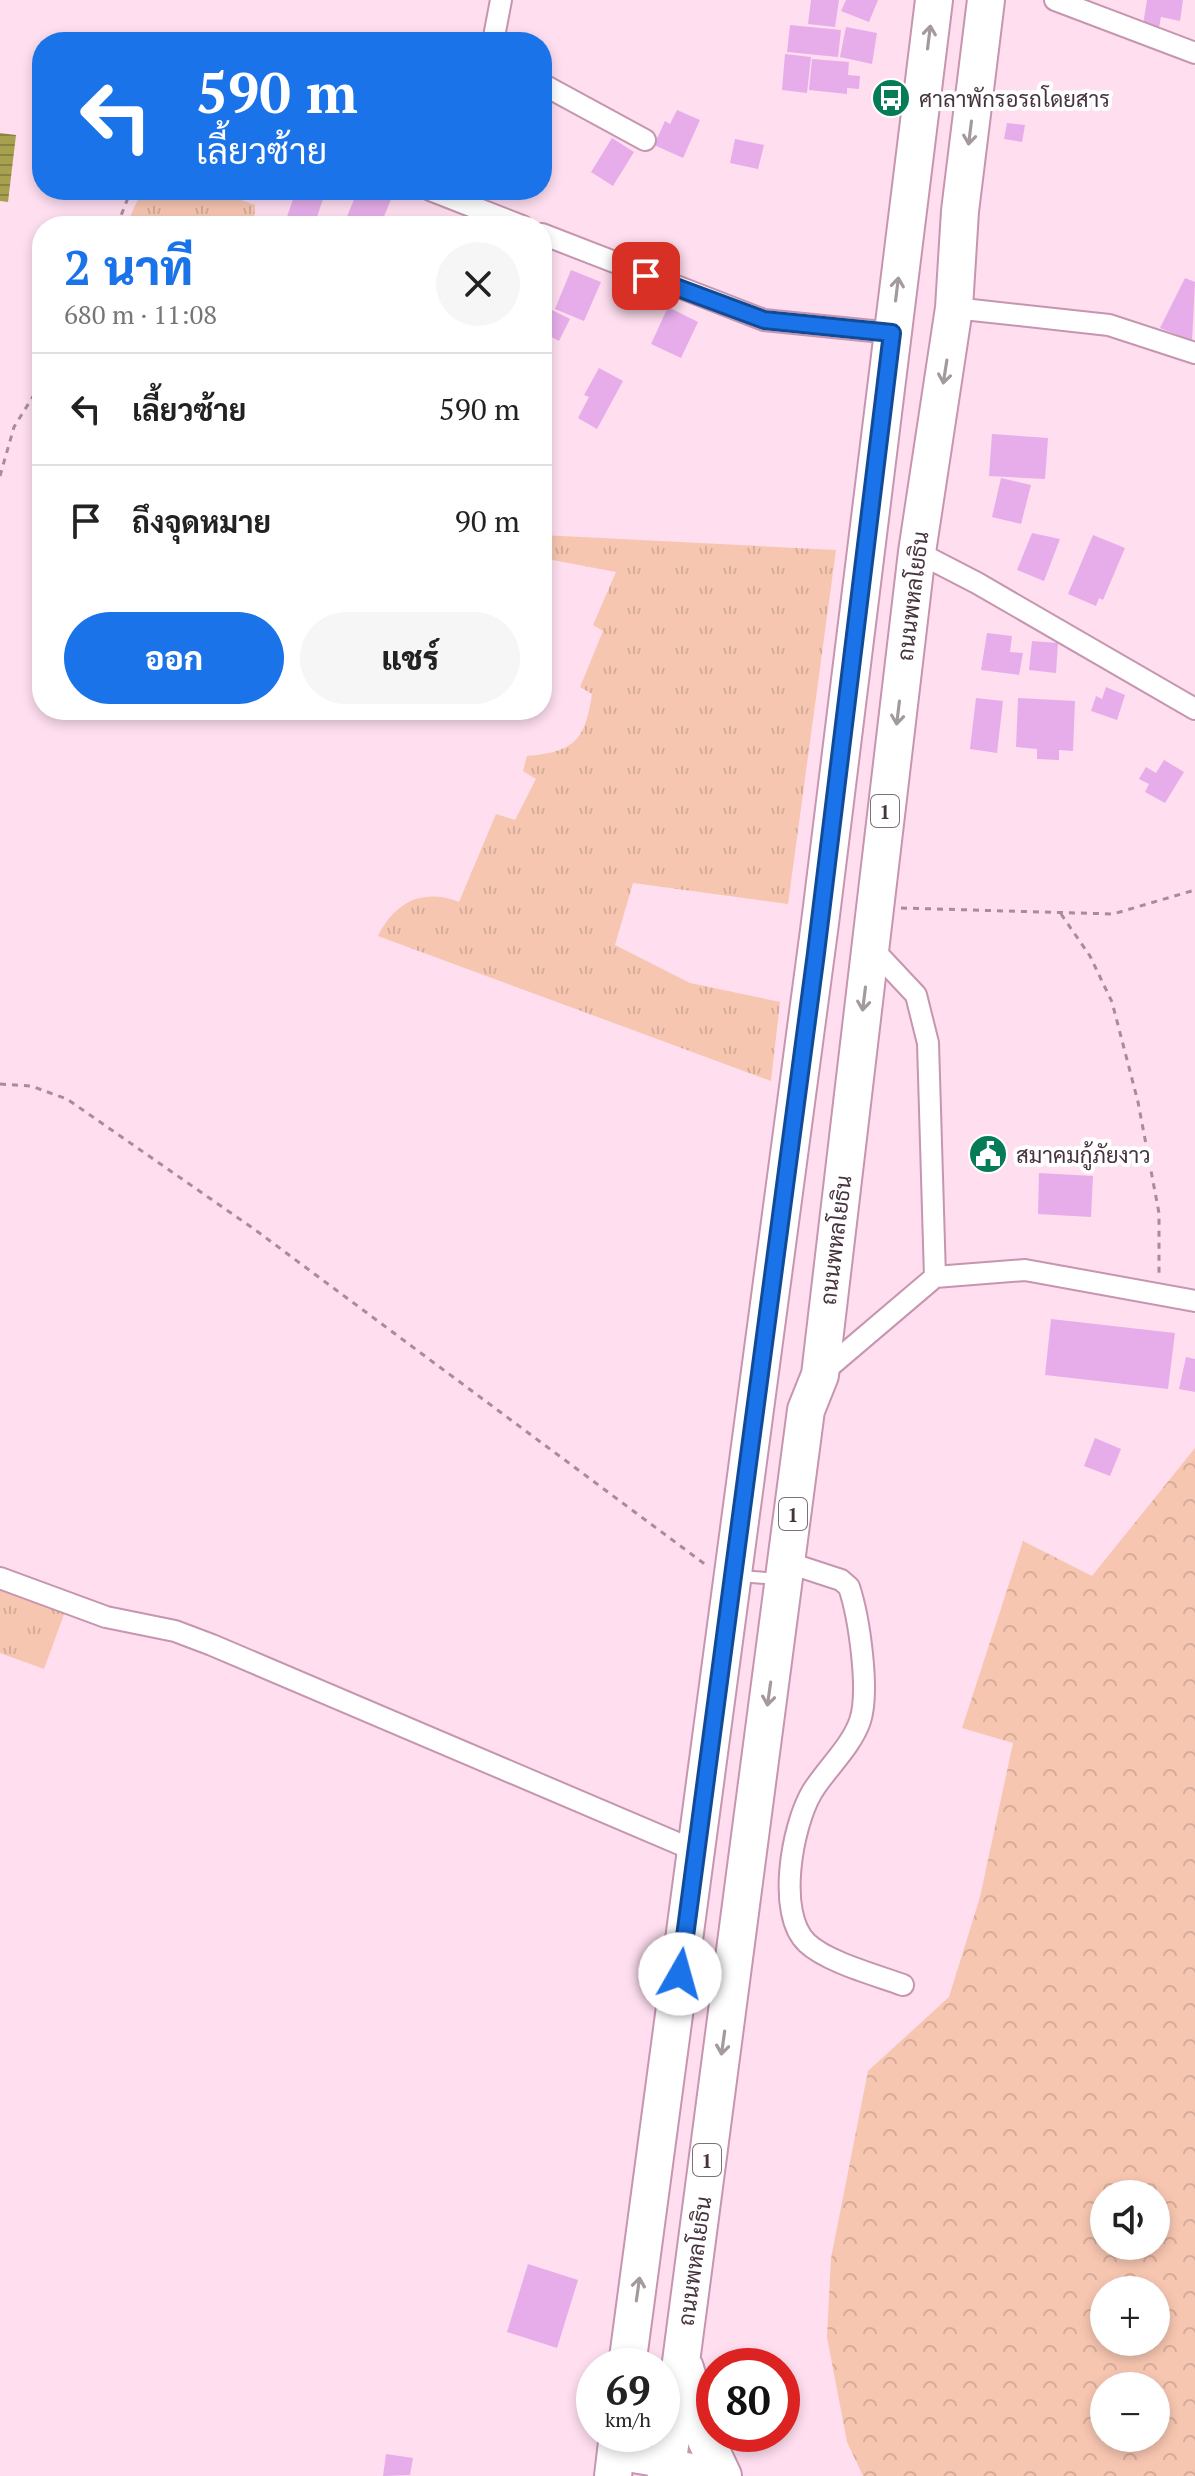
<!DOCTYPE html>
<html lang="th">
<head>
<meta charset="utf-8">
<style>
	:root { --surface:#fff; --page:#f6f6f6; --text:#222; --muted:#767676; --line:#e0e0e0; --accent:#1a73e8 }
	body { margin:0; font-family:"PT Serif",Sarabun,serif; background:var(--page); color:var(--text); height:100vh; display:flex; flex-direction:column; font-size:30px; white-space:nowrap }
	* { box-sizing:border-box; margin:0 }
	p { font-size:26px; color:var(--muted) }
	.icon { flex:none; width:44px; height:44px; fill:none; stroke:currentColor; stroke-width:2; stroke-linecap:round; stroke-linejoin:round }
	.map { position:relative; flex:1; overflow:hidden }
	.side { position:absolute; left:32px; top:216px; width:520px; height:504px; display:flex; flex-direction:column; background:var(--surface); border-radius:32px; box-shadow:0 4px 12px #0003 }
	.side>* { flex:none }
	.top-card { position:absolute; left:32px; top:32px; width:520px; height:168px; border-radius:32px; box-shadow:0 4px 12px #0003; background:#1a73e8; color:#fff; overflow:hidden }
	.tools { position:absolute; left:1090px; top:2180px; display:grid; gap:16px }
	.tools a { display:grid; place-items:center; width:80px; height:80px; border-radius:50%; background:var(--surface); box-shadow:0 4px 12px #0003; font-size:40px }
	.speed { position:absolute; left:576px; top:2348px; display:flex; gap:16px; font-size:40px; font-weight:700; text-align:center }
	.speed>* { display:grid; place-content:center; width:104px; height:104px; border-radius:50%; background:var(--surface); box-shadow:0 4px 12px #0003; line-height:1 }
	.speed small { font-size:20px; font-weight:400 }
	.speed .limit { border:12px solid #d22; background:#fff; color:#111 }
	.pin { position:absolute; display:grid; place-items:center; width:68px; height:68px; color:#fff; margin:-34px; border-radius:16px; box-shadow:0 4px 12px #0006 }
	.me { position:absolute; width:88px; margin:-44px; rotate:7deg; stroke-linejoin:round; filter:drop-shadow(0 0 6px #0008) }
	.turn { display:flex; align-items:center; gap:28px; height:168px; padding:0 32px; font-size:36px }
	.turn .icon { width:104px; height:104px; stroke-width:2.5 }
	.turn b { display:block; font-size:56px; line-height:68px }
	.round { display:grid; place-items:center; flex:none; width:84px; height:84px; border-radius:42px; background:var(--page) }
	.head { display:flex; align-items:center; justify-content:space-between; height:136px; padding:0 32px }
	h1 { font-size:48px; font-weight:800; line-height:60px; color:var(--accent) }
	.cta { display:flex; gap:16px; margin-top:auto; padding:16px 32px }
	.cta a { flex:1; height:92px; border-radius:48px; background:var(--accent); color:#fff; font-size:32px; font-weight:800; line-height:92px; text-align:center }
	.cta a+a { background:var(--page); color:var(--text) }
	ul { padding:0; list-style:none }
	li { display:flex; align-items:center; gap:24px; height:112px; padding:0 32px; border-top:2px solid var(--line) }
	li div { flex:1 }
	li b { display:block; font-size:30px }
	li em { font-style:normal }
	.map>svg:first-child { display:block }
</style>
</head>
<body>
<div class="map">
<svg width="1195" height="2476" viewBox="0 0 1195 2476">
	<defs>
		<pattern id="grass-tufts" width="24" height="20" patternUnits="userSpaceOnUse" patternTransform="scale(2)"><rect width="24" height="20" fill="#f7c6b1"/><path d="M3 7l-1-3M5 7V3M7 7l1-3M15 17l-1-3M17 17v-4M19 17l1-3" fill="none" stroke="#d5ab99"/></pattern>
		<pattern id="forest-crowns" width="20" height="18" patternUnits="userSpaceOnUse" patternTransform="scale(2)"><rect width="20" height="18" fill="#f7c6b1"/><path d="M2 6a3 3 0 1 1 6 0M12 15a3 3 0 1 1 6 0" fill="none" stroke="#d5ab99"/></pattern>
		<pattern id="water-rules" width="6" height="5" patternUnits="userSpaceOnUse" patternTransform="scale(2)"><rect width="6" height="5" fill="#a7a04e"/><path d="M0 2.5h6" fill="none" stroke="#8a8342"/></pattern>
	</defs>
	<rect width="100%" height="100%" fill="#fedeef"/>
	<path fill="url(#grass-tufts)" d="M 142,190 L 214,190 L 255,205 L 254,226 L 126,226 Z
		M 542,535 L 836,550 L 788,904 L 633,883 L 615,945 L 690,983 L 780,1002 L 771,1081 L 378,936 C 395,902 423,888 459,902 L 496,814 L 515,820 L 536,779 L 523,771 L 527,756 C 575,752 585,740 592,694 L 580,687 L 603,631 L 593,625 L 616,572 L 542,558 Z
		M 0,1584 L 66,1609 L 44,1669 L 0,1653 Z"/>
	<path fill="url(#forest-crowns)" fill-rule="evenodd" d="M 1195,1448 L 1195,2476 L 863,2476 L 847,2442 L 827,2337 L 831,2258 L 868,2071 L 949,1997 L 980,1897 L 1013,1743 L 962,1728 L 1023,1541 L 1092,1576 ZM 1104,2194 L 1156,2194 L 1156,2246 L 1104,2246 ZM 1104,2290 L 1156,2290 L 1156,2342 L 1104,2342 ZM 1104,2386 L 1156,2386 L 1156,2438 L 1104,2438 Z"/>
	<path fill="url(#water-rules)" d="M 0,133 L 16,135 L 8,202 L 0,201 Z"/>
	<path fill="#e6adea" d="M 811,0 L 839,0 L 835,27 L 808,24 Z
		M 846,0 L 878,0 L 869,22 L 841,11 Z
		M 1147,0 L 1183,0 L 1180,21 L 1161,17 L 1159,28 L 1143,25 Z
		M 790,25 L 841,30 L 838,57 L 787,52 Z
		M 846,27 L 877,33 L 872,64 L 840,57 Z
		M 785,54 L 811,57 L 807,93 L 782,90 Z
		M 812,59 L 849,62 L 848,75 L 860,76 L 859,89 L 847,88 L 847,94 L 809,90 Z
		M 677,110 L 700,120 L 683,158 L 654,145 L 665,121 L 670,124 Z
		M 1007,123 L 1025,125 L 1022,142 L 1004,139 Z
		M 612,138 L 634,152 L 613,186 L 591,172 Z
		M 735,139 L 764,145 L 758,169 L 730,163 Z
		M 296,190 L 326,190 L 314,226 L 284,226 Z
		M 358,190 L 373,190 L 392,197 L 380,226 L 343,226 Z
		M 571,270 L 601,282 L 584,321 L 555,309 Z
		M 1185,278 L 1195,282 L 1192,341 L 1160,328 Z
		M 544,306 L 570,319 L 559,341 L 542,332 Z
		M 668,307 L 698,322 L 681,358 L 651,344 Z
		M 599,368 L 623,381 L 597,429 L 578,418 L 589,397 L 584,395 Z
		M 992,434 L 1048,438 L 1045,479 L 989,476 Z
		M 1001,478 L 1031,485 L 1021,524 L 992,517 Z
		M 1032,533 L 1060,539 L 1044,581 L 1017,570 Z
		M 1093,535 L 1125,548 L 1103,600 L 1099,598 L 1096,606 L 1068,594 Z
		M 987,633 L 1012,636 L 1010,652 L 1023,653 L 1019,675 L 981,670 Z
		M 1032,641 L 1058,643 L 1056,673 L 1029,670 Z
		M 1106,687 L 1125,695 L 1117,720 L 1091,711 L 1096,696 L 1102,699 Z
		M 976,698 L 1003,701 L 997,753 L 970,749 Z
		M 1018,698 L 1075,701 L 1073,751 L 1059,750 L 1059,760 L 1037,759 L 1037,749 L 1016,747 Z
		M 1164,760 L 1184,772 L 1165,803 L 1145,792 L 1149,784 L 1139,779 L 1146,767 L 1156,773 Z
		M 1039,1173 L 1093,1176 L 1091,1217 L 1038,1214 Z
		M 1051,1319 L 1175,1333 L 1168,1389 L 1045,1375 Z
		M 1186,1357 L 1195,1359 L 1195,1392 L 1179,1389 Z
		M 1095,1438 L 1121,1449 L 1110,1476 L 1084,1466 Z
		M 528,2264 L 578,2280 L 557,2348 L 507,2332 Z
		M 386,2454 L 413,2458 L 410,2475 L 383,2476 Z"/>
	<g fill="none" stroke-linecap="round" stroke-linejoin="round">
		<g stroke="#c695b0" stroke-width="14">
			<path id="lane" d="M 739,1576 L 779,1579"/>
		</g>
		<g stroke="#c695b0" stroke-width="24">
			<path id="street" d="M 1055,0 L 1195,53
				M 493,42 L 501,0
				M 542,84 L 645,140
				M 430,190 L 522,226
				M 542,234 L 764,320 L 892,333
				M 954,308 L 1109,325 L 1195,353
				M 917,552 L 977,583 L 1195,709
				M 935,1277 L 1025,1270 L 1195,1301
				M 822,1373 L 935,1277 L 928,1043 L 916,995 L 870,946
				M 786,1562 L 841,1580 L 849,1587 C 859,1617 870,1691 860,1721 C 851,1747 826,1769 812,1792 C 792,1826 776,1914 807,1943 C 827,1962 876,1975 903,1985
				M 0,1578 L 106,1617 L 175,1631 L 212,1645 L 696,1851"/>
		</g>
		<g stroke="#c695b0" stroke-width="32">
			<path id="secondary" d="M 615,2455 L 698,2469 L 711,2476"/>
		</g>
		<g stroke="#c695b0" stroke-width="40">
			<path id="highway" d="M 627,2366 L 820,923 L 934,0
				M 685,2368 L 706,2440 L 723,2476
				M 613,2476 L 618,2434
				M 666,2476 L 806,1410 L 820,1375 L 917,552 L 954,308 L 960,211 L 986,0"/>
		</g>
		<path stroke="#a78d9b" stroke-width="3" stroke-dasharray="6 6" stroke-linecap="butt" d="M 117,226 L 131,190
			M 0,476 L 14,427 L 42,382
			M 901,908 L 1113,914 L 1195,890
			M 1061,914 L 1090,956 L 1112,1002 L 1138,1102 L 1159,1213 L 1159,1275
			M 0,1084 L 31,1086 L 67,1099 L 254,1229 L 706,1565"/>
		<use href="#lane" stroke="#fff" stroke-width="10"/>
		<use href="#street" stroke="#fff" stroke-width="20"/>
		<use href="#secondary" stroke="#fff" stroke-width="28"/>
		<use href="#highway" stroke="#fff" stroke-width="36"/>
	</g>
	<defs><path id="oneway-shaft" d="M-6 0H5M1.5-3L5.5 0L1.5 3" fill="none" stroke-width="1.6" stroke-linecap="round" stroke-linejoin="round" transform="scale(2)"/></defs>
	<g stroke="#a3999e">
		<use href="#oneway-shaft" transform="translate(929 37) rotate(-83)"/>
		<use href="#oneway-shaft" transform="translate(970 133) rotate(97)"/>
		<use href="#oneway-shaft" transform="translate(897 289) rotate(-83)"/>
		<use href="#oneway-shaft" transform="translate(945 372) rotate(99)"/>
		<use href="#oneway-shaft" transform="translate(898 713) rotate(97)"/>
		<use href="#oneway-shaft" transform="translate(864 999) rotate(97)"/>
		<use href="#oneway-shaft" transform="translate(769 1694) rotate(98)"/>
		<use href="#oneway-shaft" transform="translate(723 2043) rotate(98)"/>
		<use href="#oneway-shaft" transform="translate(638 2289) rotate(-82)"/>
	</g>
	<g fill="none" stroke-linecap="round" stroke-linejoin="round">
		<g stroke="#114b97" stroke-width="20">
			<path id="route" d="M 646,276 L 764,320 L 892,333 L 816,953 L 680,1974"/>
		</g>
		<use href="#route" stroke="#1a73e8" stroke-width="14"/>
	</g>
	<defs>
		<g id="bus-disc" transform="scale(2)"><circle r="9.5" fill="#057b57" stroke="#fff"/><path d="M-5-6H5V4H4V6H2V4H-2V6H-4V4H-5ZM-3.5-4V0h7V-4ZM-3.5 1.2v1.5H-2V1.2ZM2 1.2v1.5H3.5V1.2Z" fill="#fff"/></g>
		<g id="civic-disc" transform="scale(2)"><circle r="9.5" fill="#057b57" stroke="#fff"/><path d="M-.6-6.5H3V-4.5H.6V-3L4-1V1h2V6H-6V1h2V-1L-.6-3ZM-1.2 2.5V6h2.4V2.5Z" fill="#fff"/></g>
	</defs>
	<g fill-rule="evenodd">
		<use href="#bus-disc" x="891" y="98"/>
		<use href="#civic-disc" x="988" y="1154"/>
	</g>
	<g text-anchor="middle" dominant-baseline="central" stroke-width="8" stroke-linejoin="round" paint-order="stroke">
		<g fill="#fff" stroke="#7e7078" stroke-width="2">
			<rect x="871" y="795" width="28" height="32" rx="6"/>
			<rect x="779" y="1498" width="28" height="32" rx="6"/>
			<rect x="693" y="2144" width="28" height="32" rx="6"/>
		</g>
		<g font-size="20" font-weight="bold" fill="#47333e">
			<text x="885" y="811">1</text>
			<text x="793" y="1514">1</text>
			<text x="707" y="2160">1</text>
		</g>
		<g font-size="22" fill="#47333e" stroke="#fff" text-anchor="start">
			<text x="919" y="98">ศาลาพักรอรถโดยสาร</text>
			<text x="1016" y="1154">สมาคมกู้ภัยงาว</text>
		</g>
		<g font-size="22" fill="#47333e" stroke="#fff">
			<text transform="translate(912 596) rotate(-83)">ถนนพหลโยธิน</text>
			<text transform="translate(835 1240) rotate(-83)">ถนนพหลโยธิน</text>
			<text transform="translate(694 2261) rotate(-82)">ถนนพหลโยธิน</text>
		</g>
	</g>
</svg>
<div class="tools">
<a><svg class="icon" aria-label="sound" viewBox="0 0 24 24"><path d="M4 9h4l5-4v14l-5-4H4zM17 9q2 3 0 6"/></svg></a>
<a>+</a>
<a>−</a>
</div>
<div class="speed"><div>69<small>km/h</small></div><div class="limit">80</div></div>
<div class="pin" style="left:646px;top:276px;background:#d93025"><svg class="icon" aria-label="arrive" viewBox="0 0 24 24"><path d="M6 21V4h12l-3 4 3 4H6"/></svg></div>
<svg class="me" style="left:680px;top:1974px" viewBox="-20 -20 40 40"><circle r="19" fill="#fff"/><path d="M0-13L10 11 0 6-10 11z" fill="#1a73e8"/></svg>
<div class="top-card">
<div class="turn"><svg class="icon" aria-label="left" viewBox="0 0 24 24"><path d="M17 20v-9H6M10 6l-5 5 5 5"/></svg><div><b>590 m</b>เลี้ยวซ้าย</div></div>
</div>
<section class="side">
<div class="head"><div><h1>2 นาที</h1><p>680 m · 11:08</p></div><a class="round"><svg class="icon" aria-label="close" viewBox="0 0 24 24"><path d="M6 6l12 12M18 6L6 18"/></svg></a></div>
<ul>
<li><svg class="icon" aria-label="left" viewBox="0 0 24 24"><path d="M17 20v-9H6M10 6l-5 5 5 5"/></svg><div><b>เลี้ยวซ้าย</b></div><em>590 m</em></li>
<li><svg class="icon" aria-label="arrive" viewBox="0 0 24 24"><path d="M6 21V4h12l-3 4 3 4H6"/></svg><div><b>ถึงจุดหมาย</b></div><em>90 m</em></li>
</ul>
<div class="cta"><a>ออก</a><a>แชร์</a></div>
</section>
</div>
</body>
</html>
